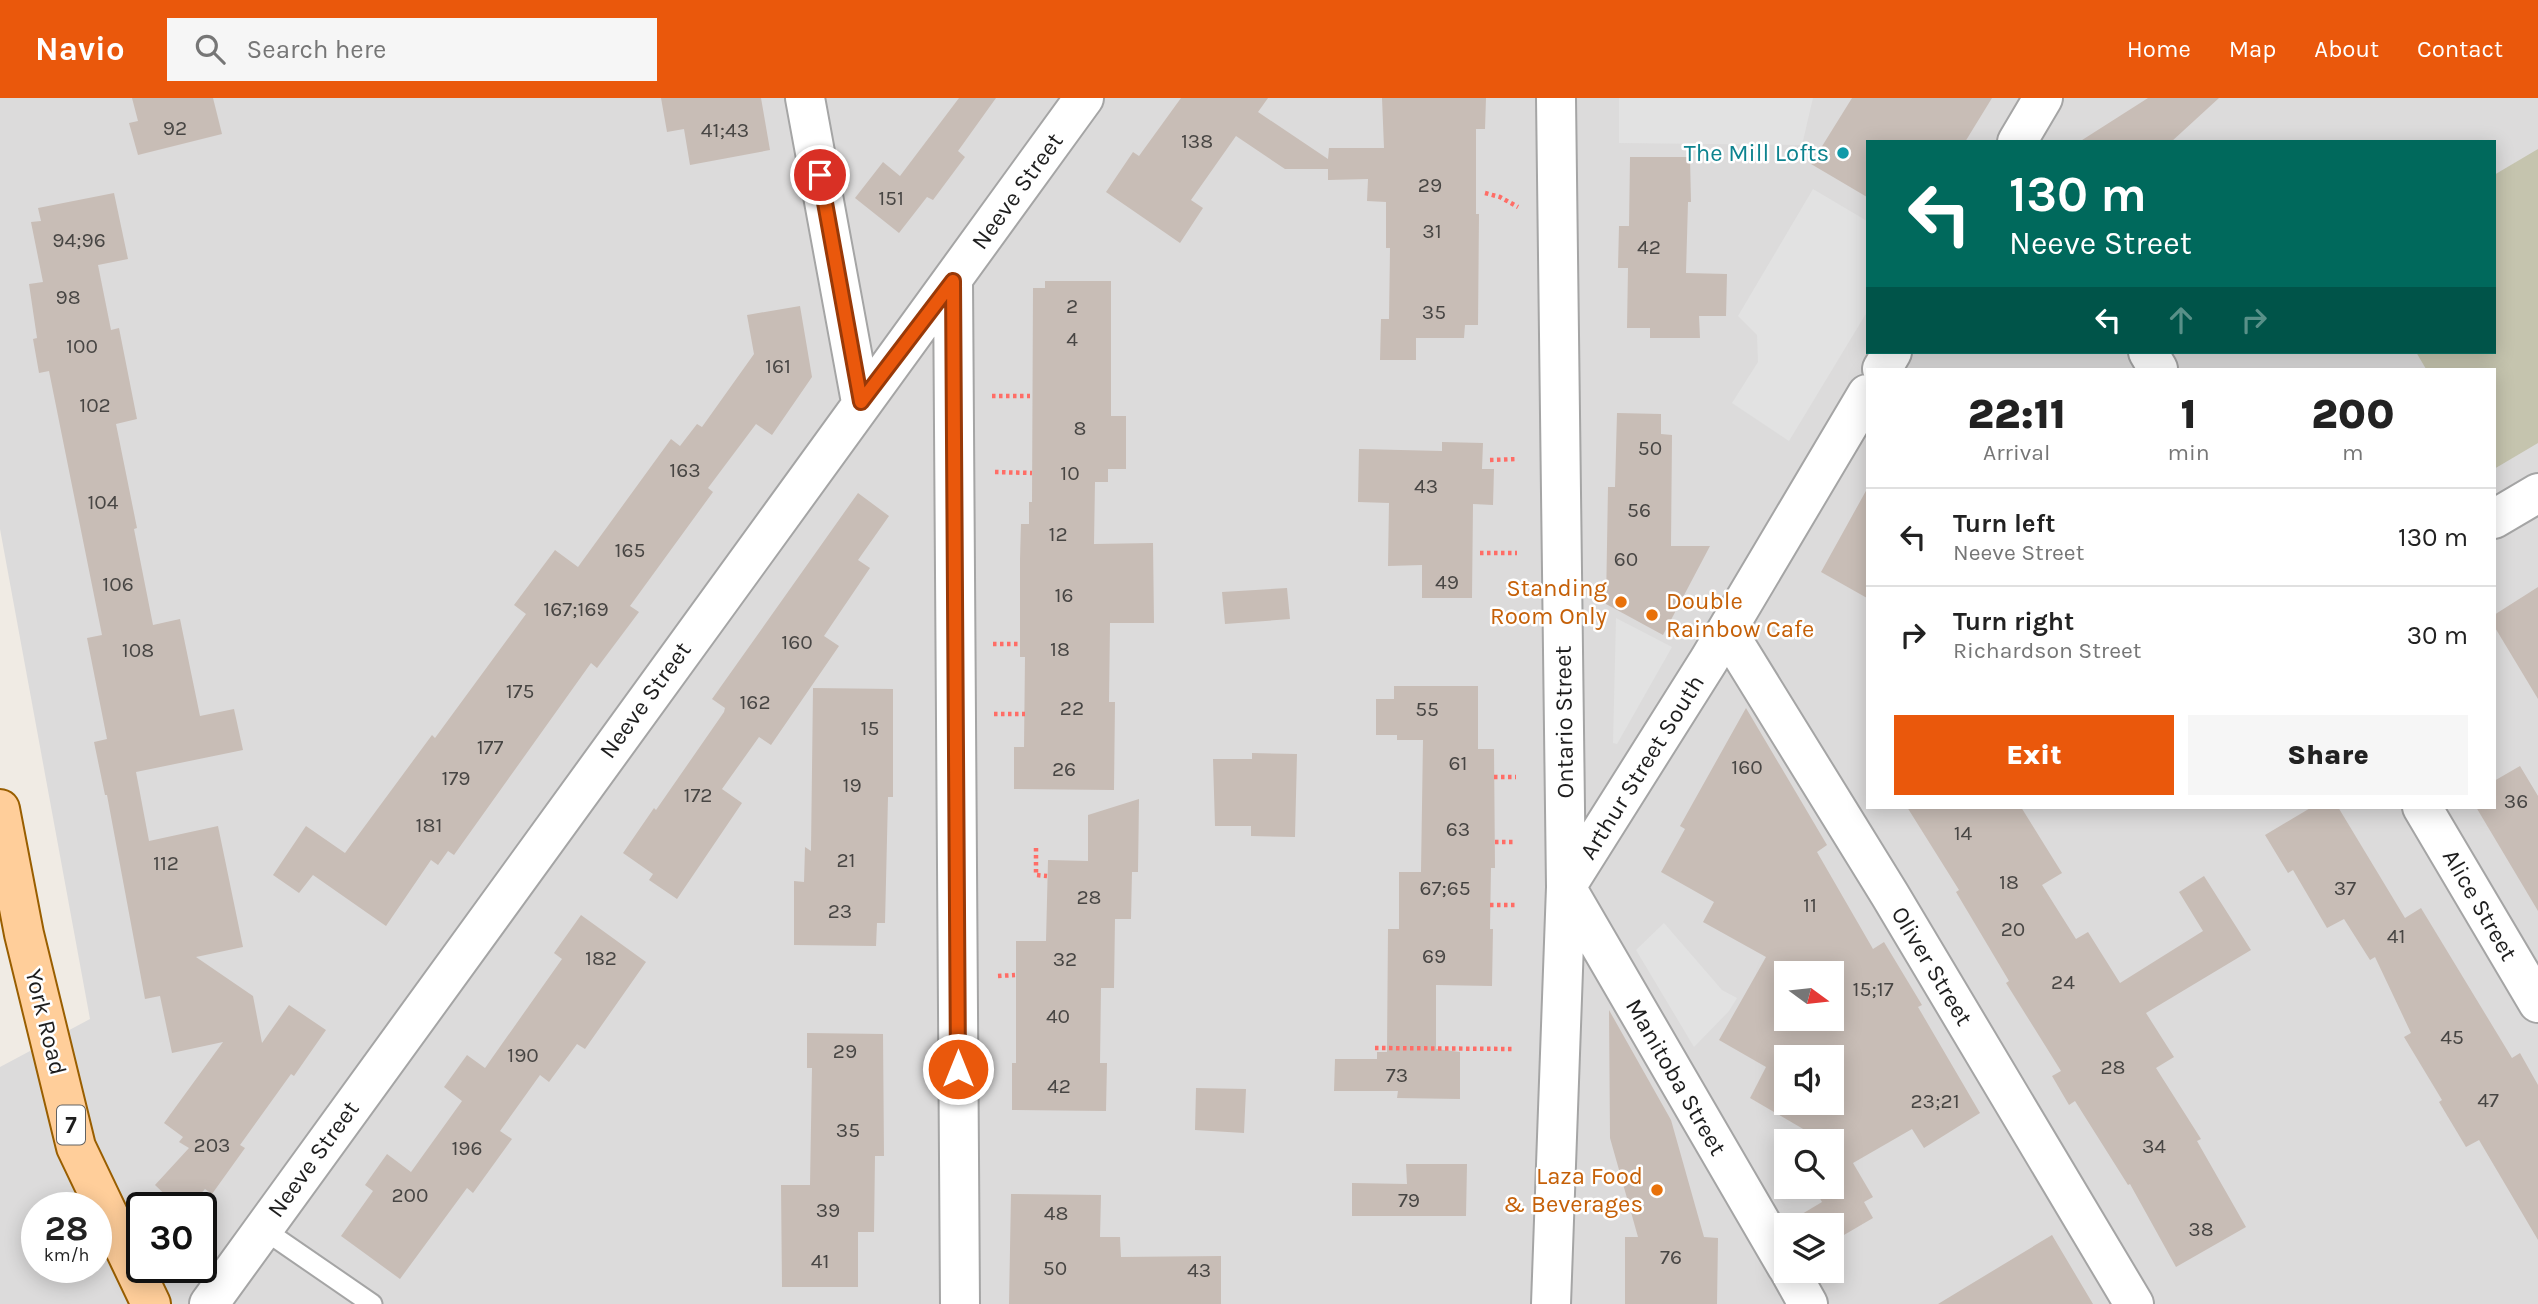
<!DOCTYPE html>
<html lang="en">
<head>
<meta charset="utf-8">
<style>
	:root { --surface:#fff; --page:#f6f6f6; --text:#222; --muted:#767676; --line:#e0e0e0; --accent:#ea580c }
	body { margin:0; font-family:Karla,sans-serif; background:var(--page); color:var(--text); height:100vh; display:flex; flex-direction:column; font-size:26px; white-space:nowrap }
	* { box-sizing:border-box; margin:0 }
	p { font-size:23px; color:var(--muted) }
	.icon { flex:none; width:38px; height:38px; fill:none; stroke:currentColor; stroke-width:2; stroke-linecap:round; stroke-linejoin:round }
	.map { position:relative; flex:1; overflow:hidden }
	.sheet { position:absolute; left:1866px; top:270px; width:630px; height:441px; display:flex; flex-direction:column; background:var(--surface); border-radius:0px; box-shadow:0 4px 18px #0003 }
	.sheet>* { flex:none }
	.guide { position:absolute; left:1866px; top:42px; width:630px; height:214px; border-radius:0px; box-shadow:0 4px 18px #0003; background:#00695c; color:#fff; overflow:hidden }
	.needle { width:46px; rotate:105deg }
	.fabs { position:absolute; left:1774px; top:863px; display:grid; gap:14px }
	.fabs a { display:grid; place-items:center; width:70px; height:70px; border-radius:0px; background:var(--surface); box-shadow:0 4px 18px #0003; font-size:35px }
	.speed { position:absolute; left:21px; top:1094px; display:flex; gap:14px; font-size:35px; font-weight:700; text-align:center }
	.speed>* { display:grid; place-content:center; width:91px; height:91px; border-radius:50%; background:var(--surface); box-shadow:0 4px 18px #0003; line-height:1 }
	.speed small { font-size:18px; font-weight:400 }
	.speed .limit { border:4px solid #111; border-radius:10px; background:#fff; color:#111 }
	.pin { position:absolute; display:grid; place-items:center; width:60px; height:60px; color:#fff; margin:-30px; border:4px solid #fff; border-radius:50%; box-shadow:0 2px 7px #0007 }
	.me { position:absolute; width:77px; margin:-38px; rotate:0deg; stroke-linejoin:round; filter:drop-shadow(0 0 5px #0008) }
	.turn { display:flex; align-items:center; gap:24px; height:147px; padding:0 28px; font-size:32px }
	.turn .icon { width:91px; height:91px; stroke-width:2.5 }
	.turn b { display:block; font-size:49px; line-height:60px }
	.lanes { display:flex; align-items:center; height:66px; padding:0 28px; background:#0003; justify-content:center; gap:35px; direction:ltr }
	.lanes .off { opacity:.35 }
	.eta { display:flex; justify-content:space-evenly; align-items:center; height:119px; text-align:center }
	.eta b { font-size:42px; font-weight:800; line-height:49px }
	.primary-button { display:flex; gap:14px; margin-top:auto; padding:14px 28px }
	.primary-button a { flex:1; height:80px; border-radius:0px; background:var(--accent); color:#fff; font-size:28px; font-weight:800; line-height:80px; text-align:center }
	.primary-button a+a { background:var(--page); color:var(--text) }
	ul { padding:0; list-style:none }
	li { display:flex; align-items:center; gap:21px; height:98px; padding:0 28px; border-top:2px solid var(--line) }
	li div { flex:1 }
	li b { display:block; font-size:26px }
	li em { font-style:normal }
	header { display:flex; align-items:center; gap:42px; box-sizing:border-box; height:98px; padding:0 35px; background:var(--accent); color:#fff }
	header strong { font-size:33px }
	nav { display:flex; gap:38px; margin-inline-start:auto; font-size:24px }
	.search { width:490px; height:63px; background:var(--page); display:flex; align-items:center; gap:18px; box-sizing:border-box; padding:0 24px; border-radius:0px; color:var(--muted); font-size:26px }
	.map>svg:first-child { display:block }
</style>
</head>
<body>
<header>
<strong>Navio</strong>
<div class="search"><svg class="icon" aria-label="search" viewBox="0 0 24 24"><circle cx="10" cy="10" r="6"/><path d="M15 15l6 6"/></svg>Search here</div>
<nav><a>Home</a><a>Map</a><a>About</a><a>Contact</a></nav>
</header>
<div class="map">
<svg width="2538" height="1206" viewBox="0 0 2538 1206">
	<rect width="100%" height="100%" fill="#f0ebe4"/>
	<path fill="#dcdbdb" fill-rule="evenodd" d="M 0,0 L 2538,0 L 2538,1206 L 0,1206 L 0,969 L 90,921 L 0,431 ZM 1867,44 L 2494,44 L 2494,254 L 1867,254 ZM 1867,271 L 2494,271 L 2494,709 L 1867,709 ZM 1787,875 L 1832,875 L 1832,920 L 1787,920 ZM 1787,959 L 1832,959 L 1832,1004 L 1787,1004 ZM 1787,1043 L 1832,1043 L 1832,1088 L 1787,1088 ZM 37,1110 L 96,1110 L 96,1169 L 37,1169 ZM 142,1110 L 201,1110 L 201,1169 L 142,1169 ZM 1787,1127 L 1832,1127 L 1832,1172 L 1787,1172 Z"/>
	<path fill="#c5c4ae" d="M 2538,51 L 2538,345 L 2494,371 L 2494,271 L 2426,271 L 2416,254 L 2494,254 L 2494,77 Z"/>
	<path fill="#e2e2e2" d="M 1619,0 L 1813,0 L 1802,47 L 1619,45 Z
		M 1813,91 L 1867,123 L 1867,214 L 1789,343 L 1732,305 L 1758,264 L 1757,237 L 1738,218 Z
		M 1616,520 L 1672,549 L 1617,646 L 1613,645 Z
		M 1664,825 L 1722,892 L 1737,900 L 1729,913 L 1694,949 L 1636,852 Z"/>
	<path fill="#c8bdb6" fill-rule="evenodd" d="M 132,0 L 213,0 L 222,36 L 138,57 L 129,25 L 138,23 Z
		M 661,0 L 761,0 L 770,52 L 690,67 L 684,31 L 667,34 Z
		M 959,0 L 996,0 L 958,53 L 965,59 L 933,102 L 927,99 L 899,135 L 855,100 L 883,64 L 900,78 Z
		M 1181,0 L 1268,0 L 1258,14 L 1328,61 L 1329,50 L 1384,50 L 1382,0 L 1486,0 L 1485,31 L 1476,31 L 1476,116 L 1479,116 L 1478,227 L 1465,227 L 1464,240 L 1416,240 L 1416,262 L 1380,262 L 1381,221 L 1389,221 L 1390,150 L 1386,150 L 1386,104 L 1367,103 L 1368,81 L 1328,82 L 1328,71 L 1285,71 L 1236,38 L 1191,102 L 1203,110 L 1180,145 L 1106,94 L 1133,54 L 1139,58 Z
		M 1852,0 L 1992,0 L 1965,44 L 1867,44 L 1867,99 L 1811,66 Z
		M 2148,0 L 2219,0 L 2171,44 L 2079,44 Z
		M 1630,59 L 1690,59 L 1691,104 L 1688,104 L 1686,175 L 1727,176 L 1726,218 L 1699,218 L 1700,240 L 1650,240 L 1650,230 L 1627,230 L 1628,170 L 1618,170 L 1619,128 L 1629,128 Z
		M 114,95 L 128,161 L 98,167 L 111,232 L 119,230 L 137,321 L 116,326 L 137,430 L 134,431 L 153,527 L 180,521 L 200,618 L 234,611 L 243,652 L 136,674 L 149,743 L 218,728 L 243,849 L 196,859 L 253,898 L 262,945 L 289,907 L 326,932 L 294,978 L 291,976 L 240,1047 L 245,1050 L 212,1096 L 205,1091 L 188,1110 L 179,1110 L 155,1087 L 189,1050 L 179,1044 L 183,1039 L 164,1025 L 223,944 L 172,955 L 160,898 L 145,901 L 107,697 L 105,697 L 94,644 L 107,641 L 87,540 L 102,537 L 49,273 L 39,275 L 33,241 L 37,240 L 29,186 L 43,184 L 31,124 L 41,123 L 38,110 Z
		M 1045,183 L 1111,183 L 1111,318 L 1126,318 L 1126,371 L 1108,371 L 1108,384 L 1095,384 L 1094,446 L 1153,445 L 1154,525 L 1110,525 L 1109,604 L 1115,604 L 1114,692 L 1014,691 L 1014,649 L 1024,649 L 1025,559 L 1020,559 L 1020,461 L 1021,426 L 1029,426 L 1029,404 L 1032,404 L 1033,190 L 1045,190 Z
		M 800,208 L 812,279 L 772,337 L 756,326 L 708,390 L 713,394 L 630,508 L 639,514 L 597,570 L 591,565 L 454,757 L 448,753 L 438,767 L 431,762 L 386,828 L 313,777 L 299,795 L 273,777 L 306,728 L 345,755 L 432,637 L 435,640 L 526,516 L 514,507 L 555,452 L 578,469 L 671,341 L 680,348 L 697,326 L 702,329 L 754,256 L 747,217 Z
		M 1617,315 L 1661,316 L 1661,336 L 1672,337 L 1671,448 L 1710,448 L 1663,537 L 1606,506 L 1608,389 L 1615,389 Z
		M 1442,344 L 1483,345 L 1482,371 L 1494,371 L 1493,407 L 1473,406 L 1472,500 L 1422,500 L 1422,467 L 1388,468 L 1389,405 L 1358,404 L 1359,351 L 1442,353 Z
		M 1867,391 L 1867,500 L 1821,474 Z
		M 858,395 L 889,418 L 858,462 L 870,470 L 824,538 L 839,548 L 771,647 L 759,639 L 722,691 L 742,705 L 677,801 L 649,782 L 653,776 L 623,755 L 654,710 L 656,712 L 724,614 L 725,610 L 712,601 Z
		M 2538,489 L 2538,601 L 2494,528 L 2494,517 Z
		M 1287,490 L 1290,521 L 1225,526 L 1222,494 Z
		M 1394,588 L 1478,588 L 1478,651 L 1494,651 L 1495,770 L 1491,770 L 1490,831 L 1493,831 L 1492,888 L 1436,887 L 1436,951 L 1460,954 L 1460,1001 L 1397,1000 L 1398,993 L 1334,993 L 1335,961 L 1377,961 L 1377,954 L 1387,954 L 1388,831 L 1399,831 L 1399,774 L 1421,774 L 1423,642 L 1397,642 L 1397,637 L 1376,637 L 1376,601 L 1394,601 Z
		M 813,590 L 893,591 L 893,699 L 888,699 L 885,825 L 877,825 L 876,848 L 794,847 L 794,783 L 804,784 L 805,749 L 811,753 Z
		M 1746,610 L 1827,747 L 1817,754 L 1873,851 L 1884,844 L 1922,907 L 1918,909 L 1980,1015 L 1924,1050 L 1912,1031 L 1853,1065 L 1873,1099 L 1864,1104 L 1873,1120 L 1832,1144 L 1832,1127 L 1788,1127 L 1787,1125 L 1822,1104 L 1813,1088 L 1832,1088 L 1832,1043 L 1796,1043 L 1810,1035 L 1750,1000 L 1766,969 L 1719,942 L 1766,859 L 1703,824 L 1714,804 L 1661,774 L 1685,731 L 1680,728 ZM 1787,875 L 1832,875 L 1832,920 L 1787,920 ZM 1787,959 L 1832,959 L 1832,1004 L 1787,1004 Z
		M 1252,655 L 1297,656 L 1295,739 L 1251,738 L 1251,728 L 1215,728 L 1213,661 L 1252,661 Z
		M 2520,668 L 2538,698 L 2538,813 L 2476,709 L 2494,709 L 2494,683 Z
		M 1139,701 L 1138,774 L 1132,774 L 1131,821 L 1115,821 L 1114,890 L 1101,890 L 1100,965 L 1107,965 L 1106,1013 L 1012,1012 L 1012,965 L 1016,965 L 1016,843 L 1046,843 L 1048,762 L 1088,763 L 1088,717 Z
		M 1907,709 L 2021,709 L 2062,775 L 2042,787 L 2076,841 L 2088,834 L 2120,885 L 2203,833 L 2179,794 L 2204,778 L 2251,852 L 2146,915 L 2174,959 L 2156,970 L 2201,1041 L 2197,1043 L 2246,1129 L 2176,1169 L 2130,1086 L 2128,1087 L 2075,1003 L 2069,1007 L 2052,978 L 2061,973 L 2006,885 L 2009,883 L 1956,794 L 1959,792 Z
		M 2312,709 L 2338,709 L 2405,820 L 2421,810 L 2512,960 L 2520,955 L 2538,987 L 2538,1142 L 2479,1042 L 2466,1049 L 2439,1004 L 2442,1002 L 2404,939 L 2411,935 L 2375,859 L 2370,862 L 2344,821 L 2327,830 L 2293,772 L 2288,775 L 2265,737 Z
		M 581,817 L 646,864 L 585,951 L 577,946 L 549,984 L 540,977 L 500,1033 L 512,1041 L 473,1095 L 467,1090 L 400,1181 L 341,1138 L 373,1093 L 365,1087 L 387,1056 L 411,1074 L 462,1003 L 444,989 L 467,957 L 485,970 L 562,861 L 554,855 Z
		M 1609,912 L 1671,1022 L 1704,1139 L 1718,1140 L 1717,1206 L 1625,1206 L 1625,1139 L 1638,1139 L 1610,1040 Z
		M 807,935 L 883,936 L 884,1058 L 875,1058 L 874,1134 L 858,1134 L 858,1189 L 782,1189 L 781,1087 L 810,1087 L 812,970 L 807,970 Z
		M 1196,990 L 1246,991 L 1244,1035 L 1195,1032 Z
		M 1406,1066 L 1467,1066 L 1466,1118 L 1352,1118 L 1352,1085 L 1407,1086 Z
		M 1011,1096 L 1101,1097 L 1100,1139 L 1120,1139 L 1121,1159 L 1221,1158 L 1221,1206 L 1009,1206 Z
		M 2052,1137 L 2093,1206 L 1938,1206 Z"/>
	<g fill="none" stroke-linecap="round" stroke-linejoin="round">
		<g stroke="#a5a5a5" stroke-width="23">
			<path id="service" d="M 263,1131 L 372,1206"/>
		</g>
		<g stroke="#a5a5a5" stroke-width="42">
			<path id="minor" d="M 805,0 L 861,304
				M 2017,44 L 2043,0
				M 953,183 L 960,1206
				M 2148,254 L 2158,271
				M 1882,271 L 1892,254
				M 2494,421 L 2538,395
				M 1727,533 L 1890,797 L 2134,1206
				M 2422,709 L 2538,905
				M 1566,789 L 1709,562 L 1867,296
				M 1566,789 L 1787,1169
				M 1789,1172 L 1808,1206
				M 209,1206 L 1084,0
				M 1551,1206 L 1566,789 L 1556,0"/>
		</g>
		<g stroke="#995e00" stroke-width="42">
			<path id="primary" d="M 0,711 L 24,836 L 76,1049 L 151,1206"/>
		</g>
		<path stroke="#ff6d66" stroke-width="4.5" stroke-dasharray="3.5 3.5" stroke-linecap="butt" d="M 1485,95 L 1500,99 L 1518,109
			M 992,298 L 1030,298
			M 1490,362 L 1518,361
			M 995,374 L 1032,375
			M 1480,455 L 1517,455
			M 993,546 L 1020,546
			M 994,616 L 1025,616
			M 1494,679 L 1516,679
			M 1495,744 L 1515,744
			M 1036,750 L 1036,777 L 1047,778
			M 1490,807 L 1515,807
			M 998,878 L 1015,877
			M 1375,950 L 1515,951"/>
		<use href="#service" stroke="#fff" stroke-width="19"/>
		<use href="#minor" stroke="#fff" stroke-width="38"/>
		<use href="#primary" stroke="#ffce9a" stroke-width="38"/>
	</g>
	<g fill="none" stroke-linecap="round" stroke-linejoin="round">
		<g stroke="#983908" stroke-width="18">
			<path id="route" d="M 820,77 L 861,304 L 953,183 L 958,971"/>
		</g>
		<use href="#route" stroke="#ea580c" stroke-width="12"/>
	</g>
	<circle fill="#0f9aa8" stroke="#fff" stroke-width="2.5" cx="1843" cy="55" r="7"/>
	<g fill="#e8710a" stroke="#fff" stroke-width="2.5">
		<circle cx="1621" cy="504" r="7"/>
		<circle cx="1652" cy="517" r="7"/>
		<circle cx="1657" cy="1092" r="7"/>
	</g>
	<g text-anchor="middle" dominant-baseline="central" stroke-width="5" stroke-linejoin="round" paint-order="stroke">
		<g font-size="21" fill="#484644">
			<text x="175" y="30">92</text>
			<text x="725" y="32">41;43</text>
			<text x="1197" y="43">138</text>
			<text x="1430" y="87">29</text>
			<text x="891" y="100">151</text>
			<text x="1432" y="133">31</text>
			<text x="79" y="142">94;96</text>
			<text x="1649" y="149">42</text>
			<text x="68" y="199">98</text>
			<text x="1072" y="208">2</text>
			<text x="1434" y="214">35</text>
			<text x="1072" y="241">4</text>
			<text x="82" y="248">100</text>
			<text x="778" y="268">161</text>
			<text x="95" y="307">102</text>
			<text x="1080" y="330">8</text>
			<text x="1650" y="350">50</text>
			<text x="685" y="372">163</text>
			<text x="1070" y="375">10</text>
			<text x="1426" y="388">43</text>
			<text x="103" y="404">104</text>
			<text x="1639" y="412">56</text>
			<text x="1058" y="436">12</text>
			<text x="630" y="452">165</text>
			<text x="1626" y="461">60</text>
			<text x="1447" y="484">49</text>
			<text x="118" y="486">106</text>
			<text x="1064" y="497">16</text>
			<text x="576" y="511">167;169</text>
			<text x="797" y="544">160</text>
			<text x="1060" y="551">18</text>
			<text x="138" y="552">108</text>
			<text x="520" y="593">175</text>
			<text x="755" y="604">162</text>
			<text x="1072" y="610">22</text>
			<text x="1427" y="611">55</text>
			<text x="870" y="630">15</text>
			<text x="490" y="649">177</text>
			<text x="1458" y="665">61</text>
			<text x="1747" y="669">160</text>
			<text x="1064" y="671">26</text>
			<text x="456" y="680">179</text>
			<text x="852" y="687">19</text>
			<text x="698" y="697">172</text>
			<text x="2516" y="703">36</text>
			<text x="429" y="727">181</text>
			<text x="1458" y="731">63</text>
			<text x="1963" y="735">14</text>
			<text x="846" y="762">21</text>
			<text x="166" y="765">112</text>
			<text x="2009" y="784">18</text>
			<text x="1445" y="790">67;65</text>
			<text x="2345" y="790">37</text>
			<text x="1089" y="799">28</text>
			<text x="1810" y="807">11</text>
			<text x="840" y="813">23</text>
			<text x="2013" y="831">20</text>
			<text x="2396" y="838">41</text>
			<text x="1434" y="858">69</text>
			<text x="601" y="860">182</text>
			<text x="1065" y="861">32</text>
			<text x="2063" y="884">24</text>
			<text x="1873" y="891">15;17</text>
			<text x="1058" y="918">40</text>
			<text x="2452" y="939">45</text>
			<text x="845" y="953">29</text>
			<text x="523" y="957">190</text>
			<text x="2113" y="969">28</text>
			<text x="1397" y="977">73</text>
			<text x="1059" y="988">42</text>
			<text x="2488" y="1002">47</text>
			<text x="1935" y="1003">23;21</text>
			<text x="848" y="1032">35</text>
			<text x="212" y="1047">203</text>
			<text x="2154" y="1048">34</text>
			<text x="467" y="1050">196</text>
			<text x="410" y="1097">200</text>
			<text x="1409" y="1102">79</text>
			<text x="828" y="1112">39</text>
			<text x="1056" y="1115">48</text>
			<text x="2201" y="1131">38</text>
			<text x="1671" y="1159">76</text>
			<text x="820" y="1163">41</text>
			<text x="1055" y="1170">50</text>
			<text x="1199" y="1172">43</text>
		</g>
		<rect fill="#fff" stroke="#626262" stroke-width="2" x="57" y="1007.5" width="28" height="39" rx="5"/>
		<g font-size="23" font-weight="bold" fill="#1e1e1e">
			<text x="71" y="1027">7</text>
		</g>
		<g font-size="24" fill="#0d838f" stroke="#fff" text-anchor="end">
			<text x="1829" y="55">The Mill Lofts</text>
		</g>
		<g font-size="24" fill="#1e1e1e" stroke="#fff">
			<text transform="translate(1017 93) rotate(-54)">Neeve Street</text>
			<text transform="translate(645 602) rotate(-54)">Neeve Street</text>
			<text transform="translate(1564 624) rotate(-91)">Ontario Street</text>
			<text transform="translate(1642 669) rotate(-58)">Arthur Street South</text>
			<text transform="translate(2480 807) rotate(60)">Alice Street</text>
			<text transform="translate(1932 868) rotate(59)">Oliver Street</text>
			<text transform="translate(46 924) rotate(76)">York Road</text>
			<text transform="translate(1676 979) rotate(60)">Manitoba Street</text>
			<text transform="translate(313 1061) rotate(-54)">Neeve Street</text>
		</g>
		<g font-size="24" fill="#c56008" stroke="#fff" text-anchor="end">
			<text x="1607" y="490">Standing<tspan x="1607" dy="28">Room Only</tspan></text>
			<text x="1666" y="503" text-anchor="start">Double<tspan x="1666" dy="28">Rainbow Cafe</tspan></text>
			<text x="1643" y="1078">Laza Food<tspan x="1643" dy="28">&amp; Beverages</tspan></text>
		</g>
	</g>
</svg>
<div class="fabs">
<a><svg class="needle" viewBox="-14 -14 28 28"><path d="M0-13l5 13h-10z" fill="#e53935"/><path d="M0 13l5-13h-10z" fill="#767676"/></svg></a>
<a><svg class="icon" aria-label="sound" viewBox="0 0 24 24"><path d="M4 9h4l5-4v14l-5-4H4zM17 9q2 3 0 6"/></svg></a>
<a><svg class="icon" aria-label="search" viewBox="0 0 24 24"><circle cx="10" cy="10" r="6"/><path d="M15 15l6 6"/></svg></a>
<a><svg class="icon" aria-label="layers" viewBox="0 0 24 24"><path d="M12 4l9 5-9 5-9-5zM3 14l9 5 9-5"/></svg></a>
</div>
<div class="speed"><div>28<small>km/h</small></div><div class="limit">30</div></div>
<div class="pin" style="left:820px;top:77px;background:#d93025"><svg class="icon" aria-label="arrive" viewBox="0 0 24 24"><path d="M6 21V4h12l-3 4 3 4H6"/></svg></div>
<svg class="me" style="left:958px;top:971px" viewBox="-20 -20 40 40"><circle r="17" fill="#ea580c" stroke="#fff" stroke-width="3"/><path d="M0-11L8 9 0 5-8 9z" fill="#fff"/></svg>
<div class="guide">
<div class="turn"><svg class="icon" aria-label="left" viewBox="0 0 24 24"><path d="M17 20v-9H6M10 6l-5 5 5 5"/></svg><div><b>130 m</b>Neeve Street</div></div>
<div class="lanes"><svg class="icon" aria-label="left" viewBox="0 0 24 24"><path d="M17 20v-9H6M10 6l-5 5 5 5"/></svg><svg class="icon off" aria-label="ahead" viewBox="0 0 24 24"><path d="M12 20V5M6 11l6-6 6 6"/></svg><svg class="icon off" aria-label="right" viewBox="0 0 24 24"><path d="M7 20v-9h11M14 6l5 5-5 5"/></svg></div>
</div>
<section class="sheet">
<div class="eta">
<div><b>22:11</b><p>Arrival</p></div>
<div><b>1</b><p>min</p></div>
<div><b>200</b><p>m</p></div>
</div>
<ul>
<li><svg class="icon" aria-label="left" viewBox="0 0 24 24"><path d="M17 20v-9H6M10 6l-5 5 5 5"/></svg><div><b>Turn left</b><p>Neeve Street</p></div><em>130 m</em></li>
<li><svg class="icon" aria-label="right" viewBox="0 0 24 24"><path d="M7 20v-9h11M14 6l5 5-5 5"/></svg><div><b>Turn right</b><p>Richardson Street</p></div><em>30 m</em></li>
</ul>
<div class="primary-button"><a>Exit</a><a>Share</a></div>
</section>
</div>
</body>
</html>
